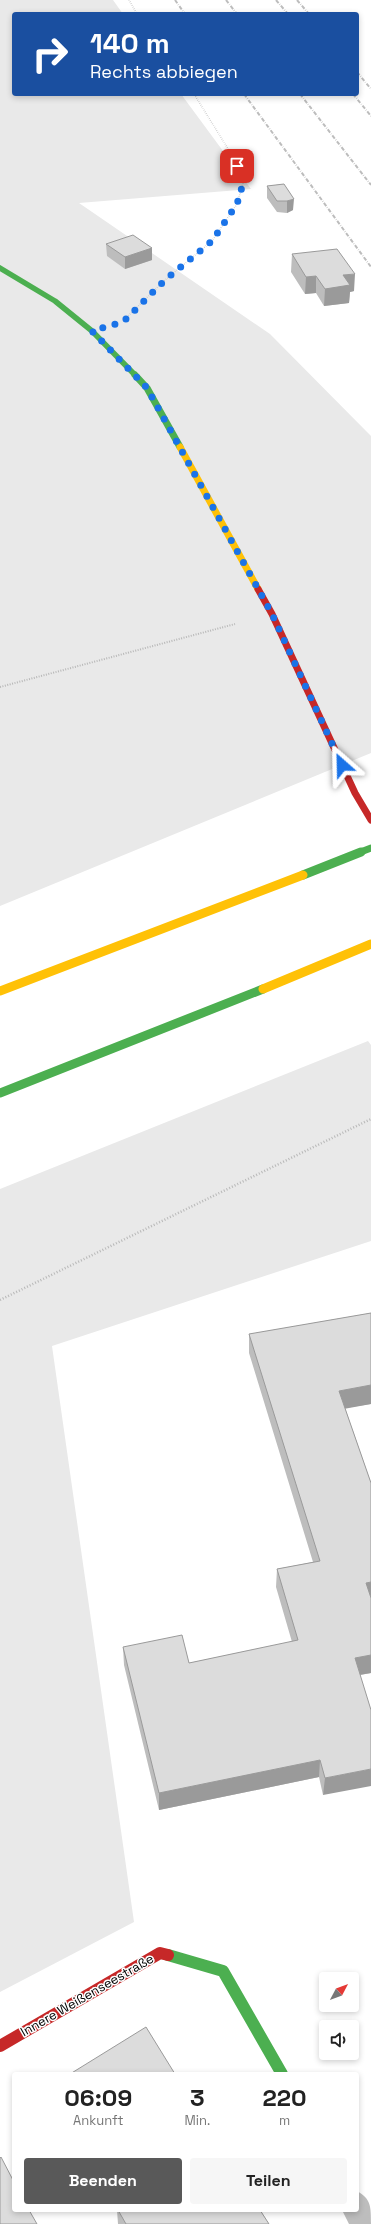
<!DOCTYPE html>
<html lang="de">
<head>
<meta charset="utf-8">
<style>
	:root { --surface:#fff; --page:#f6f6f6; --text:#222; --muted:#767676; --accent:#595959 }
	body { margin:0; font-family:"Space Grotesk",sans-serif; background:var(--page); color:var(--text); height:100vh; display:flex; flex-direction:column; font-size:15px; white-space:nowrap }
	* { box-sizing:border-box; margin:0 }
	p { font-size:13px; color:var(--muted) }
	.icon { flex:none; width:22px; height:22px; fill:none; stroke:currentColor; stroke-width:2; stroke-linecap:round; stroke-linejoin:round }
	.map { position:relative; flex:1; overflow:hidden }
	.sheet { position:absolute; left:12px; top:2072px; width:347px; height:140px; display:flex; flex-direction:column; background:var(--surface); border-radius:4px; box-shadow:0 2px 6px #0003 }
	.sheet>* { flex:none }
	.top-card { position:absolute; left:12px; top:12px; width:347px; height:84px; border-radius:4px; box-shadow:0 2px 6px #0003; background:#1a4fa0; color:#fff; overflow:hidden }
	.needle { width:26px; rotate:49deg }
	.fabs { position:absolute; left:319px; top:1972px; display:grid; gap:8px }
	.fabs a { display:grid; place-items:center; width:40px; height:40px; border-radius:4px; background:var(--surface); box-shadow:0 2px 6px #0003; font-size:20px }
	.pin { position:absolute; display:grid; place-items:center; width:34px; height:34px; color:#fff; margin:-17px; border-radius:8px; box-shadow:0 2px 6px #0006 }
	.me { position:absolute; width:44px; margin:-22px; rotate:335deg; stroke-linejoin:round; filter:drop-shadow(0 0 3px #0008) }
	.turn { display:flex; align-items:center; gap:14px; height:84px; padding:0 12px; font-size:18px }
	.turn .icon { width:52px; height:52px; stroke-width:2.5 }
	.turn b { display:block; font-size:28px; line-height:34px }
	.eta { display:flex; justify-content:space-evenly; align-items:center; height:68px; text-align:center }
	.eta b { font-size:24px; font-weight:700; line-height:28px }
	.action { display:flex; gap:8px; margin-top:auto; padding:8px 12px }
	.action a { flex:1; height:46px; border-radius:4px; background:var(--accent); color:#fff; font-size:16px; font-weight:700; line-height:46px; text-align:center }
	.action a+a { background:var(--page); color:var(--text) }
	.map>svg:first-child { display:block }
</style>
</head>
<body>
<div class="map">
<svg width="371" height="2224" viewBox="0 0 371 2224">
	<rect width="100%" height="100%" fill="#fff"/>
	<path fill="#e9e9e9" d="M 0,0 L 113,0 L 123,14 L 14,14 L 14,94 L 181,94 L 251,189 L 79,203 L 270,334 L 371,436 L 371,753 L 0,906 Z
		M 368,1041 L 371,1045 L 371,1241 L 52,1346 L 134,1922 L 0,1992 L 0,1189 Z"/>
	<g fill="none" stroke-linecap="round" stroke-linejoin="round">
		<path stroke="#b8b8b8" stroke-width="1.5" stroke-dasharray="0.5 1.5" stroke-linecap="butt" d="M 129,0 L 137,14
			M 127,317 L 165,280 L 212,241 L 237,204 L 244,180 L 230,152 L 194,94"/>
		<path stroke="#b8b8b8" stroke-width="2" stroke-dasharray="1 1.5" stroke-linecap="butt" d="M 0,687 L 235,624"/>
		<path stroke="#b8b8b8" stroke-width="2.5" stroke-dasharray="1 2" stroke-linecap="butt" d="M 0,1300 L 371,1119"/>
		<path fill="#bdbdbd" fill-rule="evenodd" d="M 357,2191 C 371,2199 371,2206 371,2224 L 349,2224 L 342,2210 L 357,2210 Z"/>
		<path stroke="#4caf50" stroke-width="5.5" d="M 0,268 L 55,301 L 92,331 L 136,376"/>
		<path stroke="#4caf50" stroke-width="7" d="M 135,375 L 147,388 L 180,447
			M 358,853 L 371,848"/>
		<path stroke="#4caf50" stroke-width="9" d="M 303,875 L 361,852
			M 0,1093 L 263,989"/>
		<path stroke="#4caf50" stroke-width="12" d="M 168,1955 L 223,1971 L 282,2074"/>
		<path stroke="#ffc107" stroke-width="7" d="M 180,447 L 258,589"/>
		<path stroke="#ffc107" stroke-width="9" d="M 263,989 L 371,944
			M 0,991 L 303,875"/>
		<path stroke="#c62828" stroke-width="7" d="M 258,589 L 272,614 L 355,793 L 371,820"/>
		<path stroke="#c62828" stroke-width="12" d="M 0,2046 L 160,1953 L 168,1955"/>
		<path stroke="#bdbdbd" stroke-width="2" stroke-dasharray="4 1.5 0.5 1.5" stroke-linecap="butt" d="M 175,0 L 185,14
			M 226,0 L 237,14
			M 276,0 L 288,14
			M 297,0 L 309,14
			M 357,72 L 371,89
			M 244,94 L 371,267
			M 300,94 L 371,185
			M 353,94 L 371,116"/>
	</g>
	<path fill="#bdbdbd" d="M 284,184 L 293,210 L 287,213 L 277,212 L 267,198 L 267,186 Z
		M 106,244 L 152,248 L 152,260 L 125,269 L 107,256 Z
		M 292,254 L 354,291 L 350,292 L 349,303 L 324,306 L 316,293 L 305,294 L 291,272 Z
		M 371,1313 L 371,1404 L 345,1408 L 371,1483 L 371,1673 L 360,1675 L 323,1795 L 319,1777 L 159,1810 L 124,1665 L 123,1647 L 189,1663 L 292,1642 L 276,1587 L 277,1569 L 313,1562 L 249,1353 L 249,1334 Z
		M 117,2210 L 260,2210 L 269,2224 L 118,2224 Z"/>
	<path fill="#9a9a9a" d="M 294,199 L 293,210 L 287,213 L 287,201 Z
		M 152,248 L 152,260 L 125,269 L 125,257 Z
		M 355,274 L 354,291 L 350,292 L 349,303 L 324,306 L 325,289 L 343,275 Z
		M 316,276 L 316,293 L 305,294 L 306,277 Z
		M 371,1385 L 371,1404 L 338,1410 L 339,1391 Z
		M 371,1582 L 371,1599 L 366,1583 Z
		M 371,1655 L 371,1673 L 353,1676 L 355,1658 Z
		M 320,1760 L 319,1777 L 159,1810 L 159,1793 Z
		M 371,1769 L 371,1786 L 323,1795 L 325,1778 Z"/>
	<path fill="#dcdcdc" stroke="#9a9a9a" d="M 284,184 L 294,199 L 287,201 L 277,201 L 267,186 Z
		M 133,235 L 152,248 L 125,257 L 106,244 Z
		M 337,249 L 355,274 L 343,275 L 350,285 L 325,289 L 316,276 L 306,277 L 292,254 Z
		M 371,1313 L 371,1385 L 339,1391 L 371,1483 L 371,1582 L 366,1583 L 371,1598 L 371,1655 L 355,1658 L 371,1710 L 371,1769 L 325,1778 L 320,1760 L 159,1793 L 123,1647 L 182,1635 L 189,1663 L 298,1640 L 277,1569 L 320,1561 L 249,1334 Z
		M 146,2027 L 175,2074 L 70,2074 Z
		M 1,2157 L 14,2182 L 14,2210 L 29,2210 L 37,2224 L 0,2224 L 0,2158 Z
		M 118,2210 L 260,2210 L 269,2224 L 126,2224 Z"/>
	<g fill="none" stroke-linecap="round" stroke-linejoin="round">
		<path stroke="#1a73e8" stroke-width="7" stroke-dasharray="0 12.6" d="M 237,166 L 244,180 L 237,204 L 212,241 L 165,280 L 123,322 L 92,331 L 147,388 L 272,614 L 342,765"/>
	</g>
	<g text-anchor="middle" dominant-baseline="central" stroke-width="3" stroke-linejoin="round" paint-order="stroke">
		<g font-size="13" fill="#000" stroke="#fff">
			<text transform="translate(87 1995) rotate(-30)">Innere Weißenseestraße</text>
		</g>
	</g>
</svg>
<div class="fabs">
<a><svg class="needle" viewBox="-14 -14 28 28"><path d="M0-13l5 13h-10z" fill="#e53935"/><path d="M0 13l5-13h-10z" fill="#767676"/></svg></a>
<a><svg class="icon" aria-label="sound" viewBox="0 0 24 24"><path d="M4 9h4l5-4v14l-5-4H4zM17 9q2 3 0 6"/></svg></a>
</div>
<div class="pin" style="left:237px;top:166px;background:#d93025"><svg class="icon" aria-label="arrive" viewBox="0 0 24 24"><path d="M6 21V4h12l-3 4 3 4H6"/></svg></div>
<svg class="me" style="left:342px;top:765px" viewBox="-20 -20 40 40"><path d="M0-17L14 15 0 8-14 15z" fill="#1a73e8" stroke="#fff" stroke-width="4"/></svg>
<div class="top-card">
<div class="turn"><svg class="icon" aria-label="right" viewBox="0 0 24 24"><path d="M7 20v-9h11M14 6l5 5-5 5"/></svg><div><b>140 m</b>Rechts abbiegen</div></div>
</div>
<section class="sheet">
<div class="eta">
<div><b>06:09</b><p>Ankunft</p></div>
<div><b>3</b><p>Min.</p></div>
<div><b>220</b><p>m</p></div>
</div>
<div class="action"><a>Beenden</a><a>Teilen</a></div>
</section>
</div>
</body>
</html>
